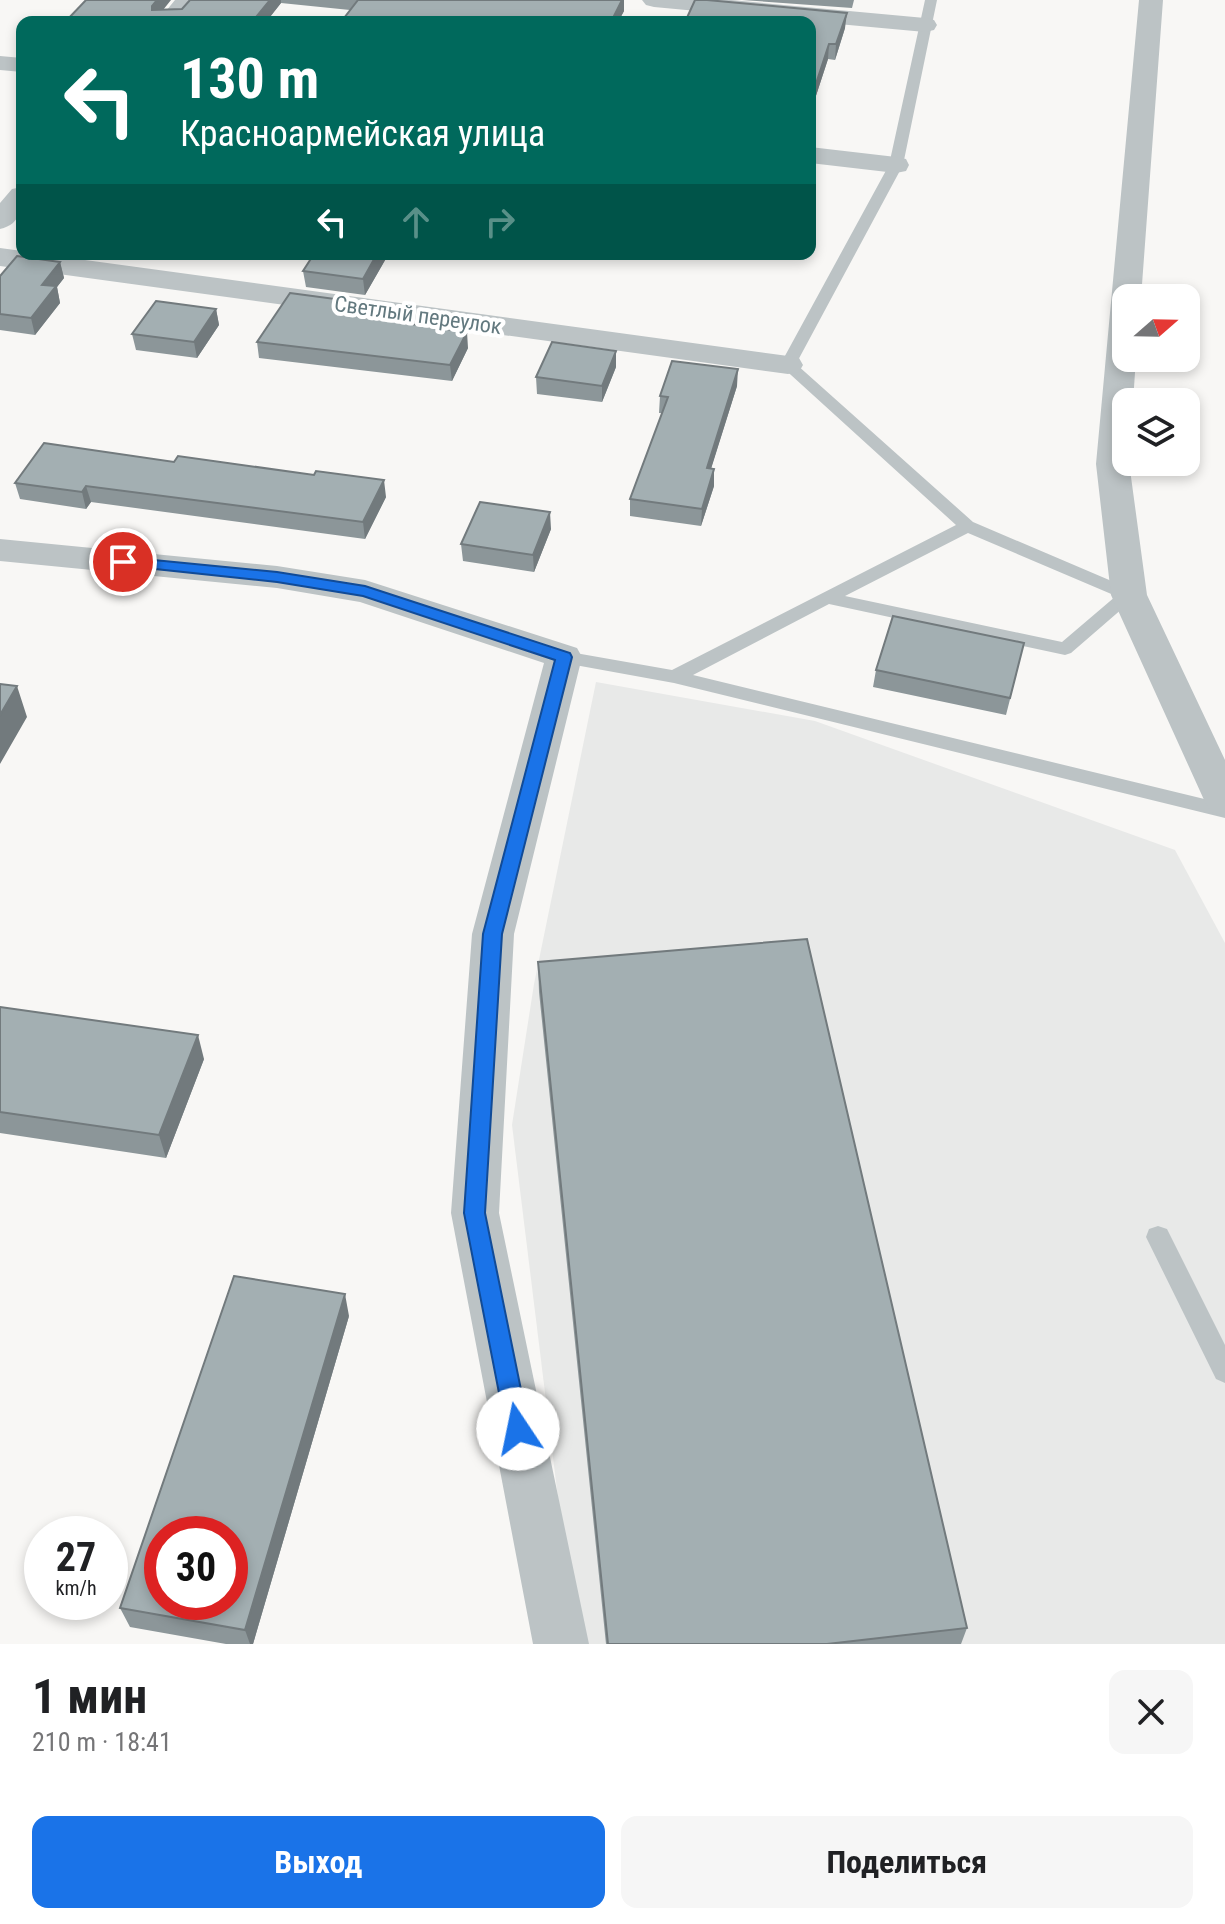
<!DOCTYPE html>
<html lang="ru">
<head>
<meta charset="utf-8">
<style>
	:root { --surface:#fff; --page:#f6f6f6; --text:#202124; --muted:#757577; --accent:#1a73e8 }
	body { margin:0; font-family:"Roboto Condensed",sans-serif; background:var(--page); color:var(--text); height:100vh; display:flex; flex-direction:column; font-size:30px; white-space:nowrap }
	* { box-sizing:border-box; margin:0 }
	p { font-size:26px; color:var(--muted) }
	.icon { flex:none; width:44px; height:44px; fill:none; stroke:currentColor; stroke-width:2; stroke-linecap:round; stroke-linejoin:round }
	.map { position:relative; height:1644px; overflow:hidden }
	.sheet { display:flex; flex-direction:column; background:var(--surface); flex:1 }
	.sheet>* { flex:none }
	.banner { position:absolute; left:16px; top:16px; width:800px; height:244px; border-radius:16px; box-shadow:0 4px 12px #0003; background:#00695c; color:#fff; overflow:hidden }
	.needle { width:52px; rotate:70deg }
	.buttons { position:absolute; left:1112px; top:284px; display:grid; gap:16px }
	.buttons a { display:grid; place-items:center; width:88px; height:88px; border-radius:16px; background:var(--surface); box-shadow:0 4px 12px #0003; font-size:40px }
	.speed { position:absolute; left:24px; top:1516px; display:flex; gap:16px; font-size:40px; font-weight:700; text-align:center }
	.speed>* { display:grid; place-content:center; width:104px; height:104px; border-radius:50%; background:var(--surface); box-shadow:0 4px 12px #0003; line-height:1 }
	.speed small { font-size:20px; font-weight:400 }
	.speed .limit { border:12px solid #d22; background:#fff; color:#111 }
	.pin { position:absolute; display:grid; place-items:center; width:68px; height:68px; color:#fff; margin:-34px; border:4px solid #fff; border-radius:50%; box-shadow:0 2px 8px #0007 }
	.me { position:absolute; width:88px; margin:-44px; rotate:349deg; stroke-linejoin:round; filter:drop-shadow(0 0 6px #0008) }
	.turn { display:flex; align-items:center; gap:28px; height:168px; padding:0 32px; font-size:36px }
	.turn .icon { width:104px; height:104px; stroke-width:2.5 }
	.turn b { display:block; font-size:56px; line-height:68px }
	.lanes { display:flex; align-items:center; height:76px; padding:0 32px; background:#0003; justify-content:center; gap:40px; direction:ltr }
	.lanes .off { opacity:.35 }
	.round { display:grid; place-items:center; flex:none; width:84px; height:84px; border-radius:16px; background:var(--page) }
	.overview { display:flex; align-items:center; justify-content:space-between; height:136px; padding:0 32px }
	h1 { font-size:48px; font-weight:700; line-height:60px }
	.button { display:flex; gap:16px; margin-top:auto; padding:16px 32px }
	.button a { flex:1; height:92px; border-radius:16px; background:var(--accent); color:#fff; font-size:32px; font-weight:700; line-height:92px; text-align:center }
	.button a+a { background:var(--page); color:var(--text) }
	.map>svg:first-child { display:block }
</style>
</head>
<body>
<div class="map">
<svg width="1225" height="1644" viewBox="0 0 1225 1644">
	<rect width="100%" height="100%" fill="#f8f7f5"/>
	<path fill="#e8e9e8" d="M 596,682 L 815,721 L 1175,850 L 1225,943 L 1225,1644 L 576,1644 L 512,1125 L 534,984 Z"/>
	<g fill="none" stroke-linecap="round" stroke-linejoin="round">
		<path fill="#bcc3c5" fill-rule="evenodd" d="M 925,0 L 937,0 L 903,165 L 796,364 L 973,522 L 1135,591 L 1138,595 L 1071,653 L 1065,655 L 829,604 L 693,675 L 1225,804 L 1225,818 L 674,683 L 564,663 L 555,657 L 564,651 L 672,670 L 956,525 L 780,365 L 889,165 ZM 968,533 L 1116,596 L 1062,642 L 845,596 Z
			M 1158,1226 L 1167,1229 L 1225,1345 L 1225,1383 L 1216,1379 L 1146,1237 L 1149,1229 Z"/>
		<path fill="#bcc3c5" fill-rule="evenodd" d="M 175,0 L 200,0 L 182,22 L 157,22 Z
			M 642,0 L 731,0 L 925,18 L 934,20 L 937,25 L 934,30 L 925,32 L 654,7 L 646,5 Z
			M 1139,0 L 1163,0 L 1141,298 L 1126,298 L 1126,358 L 1136,358 L 1133,402 L 1126,402 L 1126,462 L 1129,462 L 1147,595 L 1225,760 L 1225,816 L 1211,812 L 1205,802 L 1111,595 L 1096,464 Z
			M 0,56 L 22,58 L 22,72 L 0,70 Z
			M 810,147 L 896,157 L 906,159 L 909,165 L 906,171 L 896,173 L 810,163 Z
			M 22,187 C 22,207 22,224 0,229 L 0,203 L 12,189 Z
			M 0,248 L 22,251 L 22,254 L 41,254 L 788,356 L 799,358 L 803,365 L 799,372 L 788,374 L 0,266 Z
			M 0,539 L 277,566 L 365,580 L 577,648 L 582,657 L 514,934 L 499,1213 L 589,1644 L 533,1644 L 451,1213 L 472,934 L 544,663 L 360,602 L 277,588 L 0,561 Z"/>
	</g>
	<path fill="#8c9699" d="M 190,0 L 624,0 L 624,11 L 618,22 L 341,22 L 350,10 L 281,3 L 266,22 L 163,10 L 182,9 Z
		M 742,0 L 854,0 L 852,8 Z
		M 810,22 L 845,28 L 835,60 L 828,59 L 810,114 Z
		M 62,254 L 84,254 L 82,256 Z
		M 314,254 L 388,254 L 388,255 L 365,295 L 306,287 L 303,271 Z
		M 60,262 L 64,278 L 57,287 L 60,303 L 35,335 L 0,330 L 0,276 Z
		M 350,301 L 352,316 L 468,348 L 452,381 L 259,358 L 257,342 Z
		M 216,309 L 219,325 L 197,358 L 136,350 L 132,334 Z
		M 616,367 L 602,402 L 537,394 L 536,377 Z
		M 737,386 L 711,468 L 714,469 L 714,486 L 701,526 L 630,516 L 630,499 L 662,413 L 659,413 L 660,396 Z
		M 15,483 L 386,497 L 365,539 L 91,502 L 86,509 L 20,499 Z
		M 551,529 L 534,572 L 463,561 L 461,544 Z
		M 1020,660 L 1006,715 L 873,687 L 876,670 Z
		M 538,962 L 967,1628 L 961,1644 L 606,1644 L 539,992 Z
		M 0,1007 L 204,1059 L 166,1158 L 0,1133 Z
		M 349,1316 L 253,1644 L 226,1644 L 130,1627 L 120,1608 Z"/>
	<path fill="#727a7d" d="M 157,0 L 171,0 L 155,20 L 152,6 Z
		M 270,0 L 281,0 L 281,3 L 266,22 L 252,22 Z
		M 617,0 L 624,0 L 624,11 L 618,22 L 611,22 Z
		M 847,13 L 845,28 L 835,60 L 836,44 Z
		M 829,44 L 828,59 L 810,114 L 810,102 Z
		M 377,254 L 388,254 L 388,255 L 365,295 L 363,279 Z
		M 60,262 L 64,278 L 57,287 L 60,303 L 35,335 L 31,318 L 42,285 Z
		M 350,301 L 352,317 L 342,314 Z
		M 216,309 L 219,325 L 197,358 L 194,342 Z
		M 467,332 L 468,348 L 452,381 L 450,365 Z
		M 616,351 L 616,367 L 602,402 L 602,386 Z
		M 738,369 L 737,386 L 706,485 L 707,468 Z
		M 714,469 L 714,486 L 701,526 L 702,509 Z
		M 384,480 L 386,497 L 365,539 L 363,522 Z
		M 86,486 L 91,502 L 86,509 L 82,492 Z
		M 550,512 L 551,529 L 534,572 L 533,555 Z
		M 17,686 L 27,717 L 0,764 L 0,715 Z
		M 198,1035 L 204,1059 L 166,1158 L 159,1135 Z
		M 345,1294 L 349,1316 L 253,1644 L 250,1644 L 245,1630 Z"/>
	<path fill="#a3afb2" stroke="#727a7d" stroke-width="2" fill-rule="evenodd" d="M 86,0 L 157,0 L 152,6 L 152,10 L 182,9 L 190,0 L 270,0 L 252,22 L 65,22 Z
		M 358,0 L 622,0 L 611,22 L 341,22 Z
		M 695,0 L 707,0 L 847,13 L 836,44 L 829,44 L 810,102 L 810,22 L 685,22 Z
		M 314,254 L 377,254 L 363,279 L 303,271 Z
		M 17,256 L 60,262 L 42,285 L 56,286 L 31,318 L 0,314 L 0,276 Z
		M 290,293 L 350,301 L 342,314 L 467,332 L 450,365 L 257,342 Z
		M 156,301 L 216,309 L 194,342 L 132,334 Z
		M 552,342 L 616,351 L 602,386 L 536,377 Z
		M 672,361 L 738,369 L 707,468 L 714,469 L 702,509 L 630,499 L 668,397 L 660,396 Z
		M 44,443 L 174,462 L 178,456 L 314,475 L 316,471 L 384,480 L 363,522 L 86,486 L 82,492 L 15,483 Z
		M 480,502 L 550,512 L 533,555 L 461,544 Z
		M 893,616 L 1024,643 L 1010,698 L 876,670 Z
		M 0,684 L 17,686 L 0,715 Z
		M 807,939 L 967,1628 L 827,1644 L 608,1644 L 538,962 Z
		M 0,1007 L 198,1035 L 159,1135 L 0,1112 Z
		M 234,1276 L 345,1294 L 245,1630 L 120,1608 ZM 162,1534 L 230,1534 L 230,1602 L 162,1602 Z"/>
	<path fill="#1a73e8" stroke="#114b97" stroke-width="2" d="M 123,557 L 277,572 L 365,586 L 570,653 L 572,657 L 502,934 L 485,1213 L 529,1429 L 526,1437 L 518,1440 L 509,1437 L 506,1429 L 464,1213 L 483,934 L 555,660 L 363,596 L 277,582 L 118,565 L 118,558 Z"/>
	<g text-anchor="middle" dominant-baseline="central" stroke-width="8" stroke-linejoin="round" paint-order="stroke">
		<g font-size="22" fill="#63797f" stroke="#fff">
			<text transform="translate(418 315) rotate(8)">Светлый переулок</text>
		</g>
	</g>
</svg>
<div class="buttons">
<a><svg class="needle" viewBox="-14 -14 28 28"><path d="M0-13l5 13h-10z" fill="#e53935"/><path d="M0 13l5-13h-10z" fill="#757577"/></svg></a>
<a><svg class="icon" aria-label="layers" viewBox="0 0 24 24"><path d="M12 4l9 5-9 5-9-5zM3 14l9 5 9-5"/></svg></a>
</div>
<div class="speed"><div>27<small>km/h</small></div><div class="limit">30</div></div>
<div class="pin" style="left:123px;top:562px;background:#d93025"><svg class="icon" aria-label="arrive" viewBox="0 0 24 24"><path d="M6 21V4h12l-3 4 3 4H6"/></svg></div>
<svg class="me" style="left:518px;top:1429px" viewBox="-20 -20 40 40"><circle r="19" fill="#fff"/><path d="M0-13L10 11 0 6-10 11z" fill="#1a73e8"/></svg>
<div class="banner">
<div class="turn"><svg class="icon" aria-label="left" viewBox="0 0 24 24"><path d="M17 20v-9H6M10 6l-5 5 5 5"/></svg><div><b>130 m</b>Красноармейская улица</div></div>
<div class="lanes"><svg class="icon" aria-label="left" viewBox="0 0 24 24"><path d="M17 20v-9H6M10 6l-5 5 5 5"/></svg><svg class="icon off" aria-label="ahead" viewBox="0 0 24 24"><path d="M12 20V5M6 11l6-6 6 6"/></svg><svg class="icon off" aria-label="right" viewBox="0 0 24 24"><path d="M7 20v-9h11M14 6l5 5-5 5"/></svg></div>
</div>
</div>
<section class="sheet">
<div class="overview"><div><h1>1 мин</h1><p>210 m · 18:41</p></div><a class="round"><svg class="icon" aria-label="close" viewBox="0 0 24 24"><path d="M6 6l12 12M18 6L6 18"/></svg></a></div>
<div class="button"><a>Выход</a><a>Поделиться</a></div>
</section>
</body>
</html>
